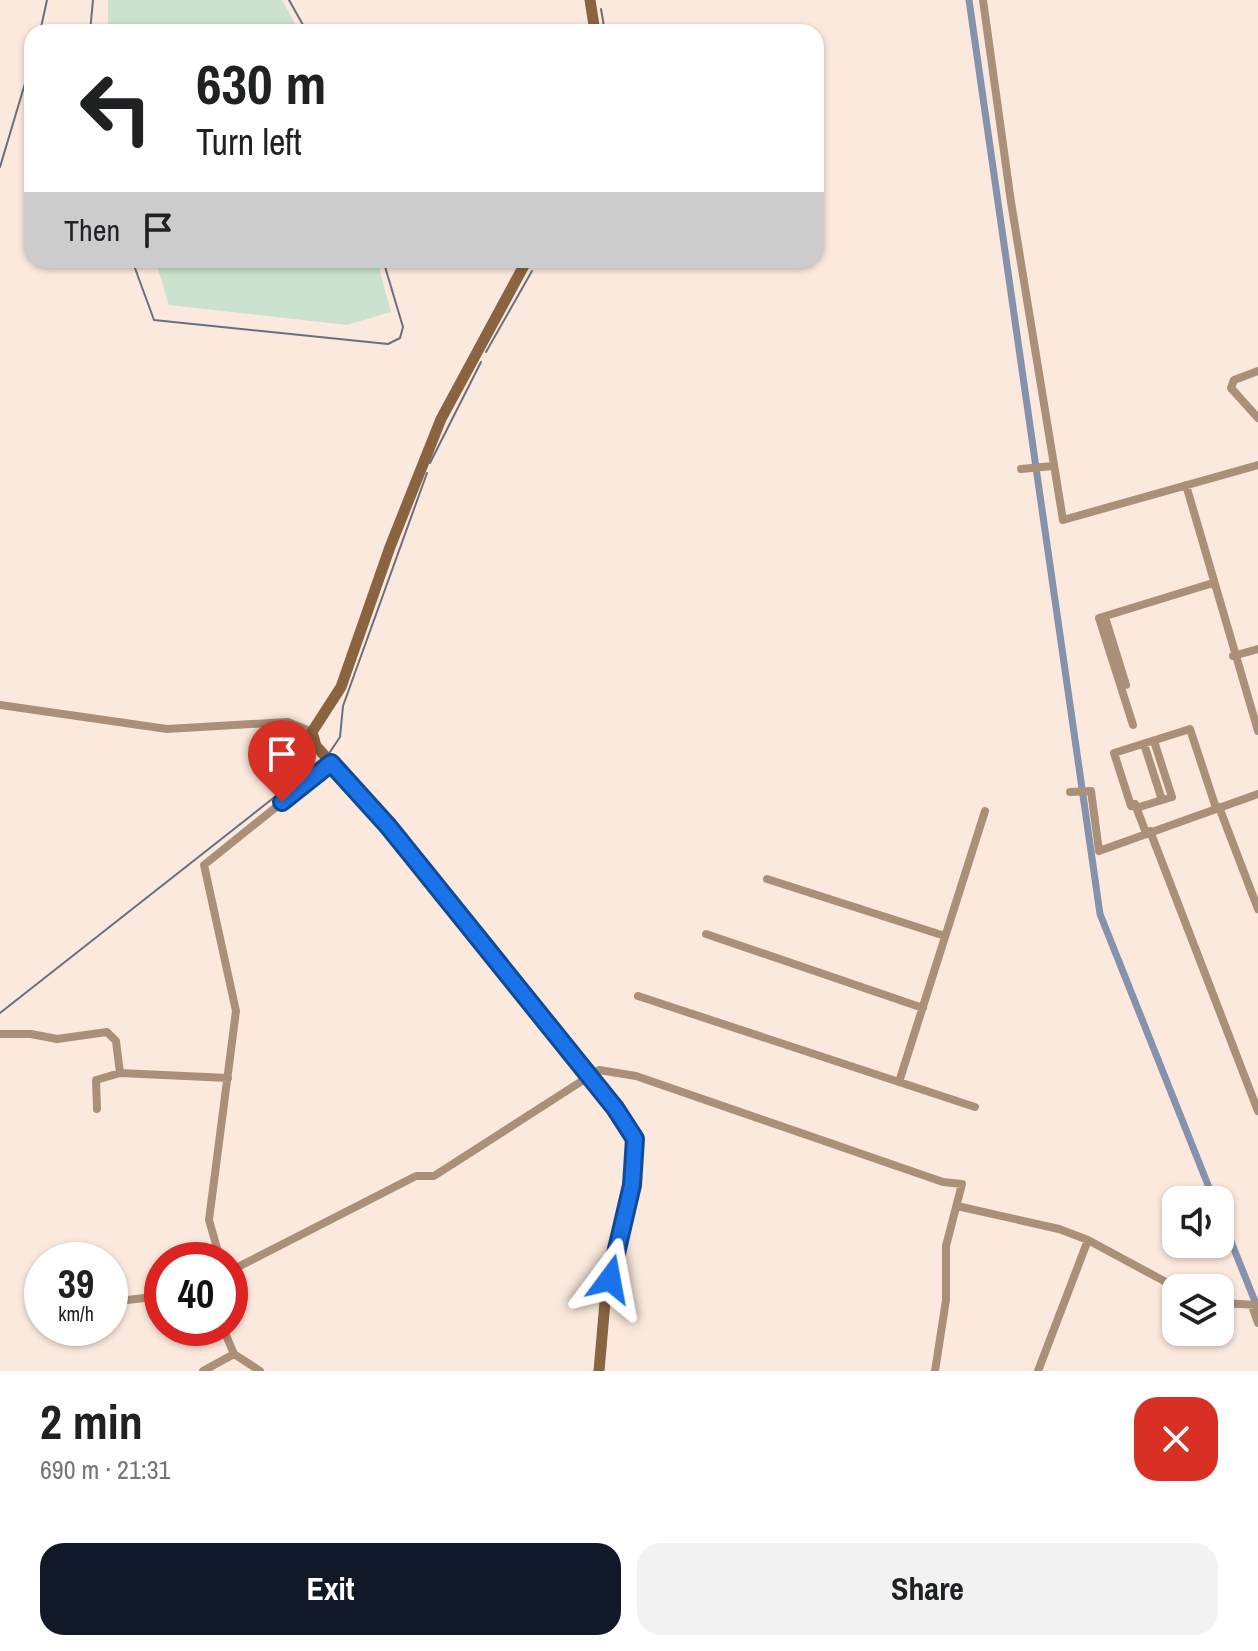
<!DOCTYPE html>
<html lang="en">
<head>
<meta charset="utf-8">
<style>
	:root { --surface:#fff; --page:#f2f2f2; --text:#202124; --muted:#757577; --accent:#111827 }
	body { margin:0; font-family:"Archivo Narrow",sans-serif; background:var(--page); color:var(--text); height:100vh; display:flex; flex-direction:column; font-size:30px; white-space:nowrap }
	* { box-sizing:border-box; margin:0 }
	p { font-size:26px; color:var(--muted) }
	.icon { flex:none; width:44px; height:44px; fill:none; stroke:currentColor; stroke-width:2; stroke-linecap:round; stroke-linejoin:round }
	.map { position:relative; height:1371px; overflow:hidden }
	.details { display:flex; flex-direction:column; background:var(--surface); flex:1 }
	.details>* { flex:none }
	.banner { position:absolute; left:24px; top:24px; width:800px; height:244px; border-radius:24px; box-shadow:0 2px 6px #0004; background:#fff; color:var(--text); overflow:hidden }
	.fabs { position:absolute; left:1162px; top:1186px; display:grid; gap:16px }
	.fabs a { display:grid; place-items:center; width:72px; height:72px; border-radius:16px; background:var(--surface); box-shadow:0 2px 6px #0004; font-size:40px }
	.speed { position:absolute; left:24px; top:1242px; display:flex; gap:16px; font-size:40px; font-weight:700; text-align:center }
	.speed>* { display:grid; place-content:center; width:104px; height:104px; border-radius:50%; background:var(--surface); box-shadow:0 2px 6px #0004; line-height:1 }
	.speed small { font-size:20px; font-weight:400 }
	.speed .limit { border:12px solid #d22; background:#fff; color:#111 }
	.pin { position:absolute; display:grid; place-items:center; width:68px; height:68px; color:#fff; margin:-82px -34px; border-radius:50% 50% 50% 0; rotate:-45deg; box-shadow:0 0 8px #0007 }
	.pin .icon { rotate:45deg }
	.me { position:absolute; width:88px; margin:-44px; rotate:13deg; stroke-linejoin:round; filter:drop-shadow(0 0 6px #0008) }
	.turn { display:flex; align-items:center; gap:28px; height:168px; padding:0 40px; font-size:36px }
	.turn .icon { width:104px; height:104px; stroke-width:2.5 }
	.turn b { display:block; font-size:56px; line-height:68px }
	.then { display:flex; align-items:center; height:76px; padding:0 40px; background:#0003; gap:16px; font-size:30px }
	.round { display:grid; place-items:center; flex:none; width:84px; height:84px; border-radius:24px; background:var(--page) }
	.headline { display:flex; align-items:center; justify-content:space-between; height:136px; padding:0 40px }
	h1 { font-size:48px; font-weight:800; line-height:60px }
	.primary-button { display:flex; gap:16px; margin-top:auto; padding:16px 40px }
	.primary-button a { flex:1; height:92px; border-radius:24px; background:var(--accent); color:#fff; font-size:32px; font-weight:800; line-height:92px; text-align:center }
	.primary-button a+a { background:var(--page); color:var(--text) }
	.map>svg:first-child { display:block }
</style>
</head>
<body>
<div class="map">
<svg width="1258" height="1371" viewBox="0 0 1258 1371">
	<rect width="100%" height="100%" fill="#fce9dd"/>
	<path fill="#cbe3ce" d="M 108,0 L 282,0 L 300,32 L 108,32 Z
		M 155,260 L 377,260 L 391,312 L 347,325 L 169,305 Z"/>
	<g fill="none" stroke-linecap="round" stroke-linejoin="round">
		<path stroke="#696f7f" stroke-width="2" d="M 289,0 L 307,32
			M 601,9 L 605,32
			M 40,32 L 47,0
			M 90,32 L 93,0
			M 0,167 L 32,60
			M 132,260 L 154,320 L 388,344 L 400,338 L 403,327 L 383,260
			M 538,261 L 539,260
			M 486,352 L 532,271
			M 430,463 L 481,362
			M 328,755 L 340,737 L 343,706 L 427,473
			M 0,1013 L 323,759"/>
		<path stroke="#8592ac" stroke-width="7" d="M 969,0 L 1100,914 L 1214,1200
			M 1220,1214 L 1258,1309"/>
		<path stroke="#ab9079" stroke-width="8" d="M 983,0 L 1011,202 L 1063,520 L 1258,465
			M 1258,371 L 1234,380 L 1231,388 L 1258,418
			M 1021,469 L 1053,466
			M 1186,485 L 1258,731
			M 1105,617 L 1126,685
			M 1233,656 L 1258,649
			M 0,705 L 167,729 L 288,722 L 312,732
			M 1133,725 L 1099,618 L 1213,583
			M 1144,744 L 1162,800
			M 1070,792 L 1091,791 L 1099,851 L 1258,794
			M 1219,807 L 1258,909
			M 1136,808 L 1172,797 L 1154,741
			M 1150,831 L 1258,1111
			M 1146,833 L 1135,804 L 1131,806 L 1114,753 L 1190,729 L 1216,808
			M 767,879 L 945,936
			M 706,934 L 923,1008
			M 638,996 L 975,1107
			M 0,1034 L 31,1034 L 57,1039 L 107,1032 L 116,1041 L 120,1073
			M 899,1082 L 985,811
			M 97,1109 L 96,1080 L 120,1073 L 228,1078
			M 957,1206 L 1059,1229 L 1088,1240 L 1177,1288
			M 217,1260 L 217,1248 L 209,1220 L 236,1011 L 204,865 L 331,763
			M 230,1271 L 416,1176 L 434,1176 L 599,1070 L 636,1076 L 943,1182 L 962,1184 L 946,1246 L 946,1300 L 935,1371
			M 110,1302 L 162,1296
			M 1220,1303 L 1258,1305
			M 1252,1306 L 1258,1323
			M 223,1328 L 234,1354 L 260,1371
			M 203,1371 L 234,1354
			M 1038,1371 L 1088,1240"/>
		<path stroke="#8a6441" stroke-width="11" d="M 590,0 L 595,32
			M 527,260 L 441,419 L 390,547 L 341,687 L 312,732 L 316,746 L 388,826 L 615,1108 L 635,1139 L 632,1185 L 605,1302 L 599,1371"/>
	</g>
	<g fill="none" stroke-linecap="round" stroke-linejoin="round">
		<g stroke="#114b97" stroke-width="20">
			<path id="route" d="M 282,802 L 331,763 L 388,826 L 615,1108 L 635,1139 L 632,1185 L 610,1279"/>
		</g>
		<use href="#route" stroke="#1a73e8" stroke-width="14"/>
	</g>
</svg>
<div class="fabs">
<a><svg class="icon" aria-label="sound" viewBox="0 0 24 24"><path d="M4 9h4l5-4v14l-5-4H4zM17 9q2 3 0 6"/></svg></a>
<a><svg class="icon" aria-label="layers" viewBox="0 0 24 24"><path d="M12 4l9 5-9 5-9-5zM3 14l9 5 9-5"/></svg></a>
</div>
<div class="speed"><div>39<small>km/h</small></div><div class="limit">40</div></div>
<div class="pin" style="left:282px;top:802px;background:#d93025"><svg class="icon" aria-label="arrive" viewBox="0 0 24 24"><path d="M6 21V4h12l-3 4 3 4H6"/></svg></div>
<svg class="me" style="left:610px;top:1279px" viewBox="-20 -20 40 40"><path d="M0-17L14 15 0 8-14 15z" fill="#1a73e8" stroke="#fff" stroke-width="4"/></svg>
<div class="banner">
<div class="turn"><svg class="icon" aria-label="left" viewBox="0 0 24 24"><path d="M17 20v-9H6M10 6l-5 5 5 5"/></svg><div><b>630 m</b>Turn left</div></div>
<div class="then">Then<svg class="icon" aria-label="arrive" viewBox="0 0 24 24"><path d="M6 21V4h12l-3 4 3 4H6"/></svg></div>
</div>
</div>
<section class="details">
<div class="headline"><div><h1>2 min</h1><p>690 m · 21:31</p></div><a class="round" style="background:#d93025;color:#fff"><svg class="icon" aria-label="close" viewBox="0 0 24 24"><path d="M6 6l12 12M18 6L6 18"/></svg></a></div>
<div class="primary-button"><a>Exit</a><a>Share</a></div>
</section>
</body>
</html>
